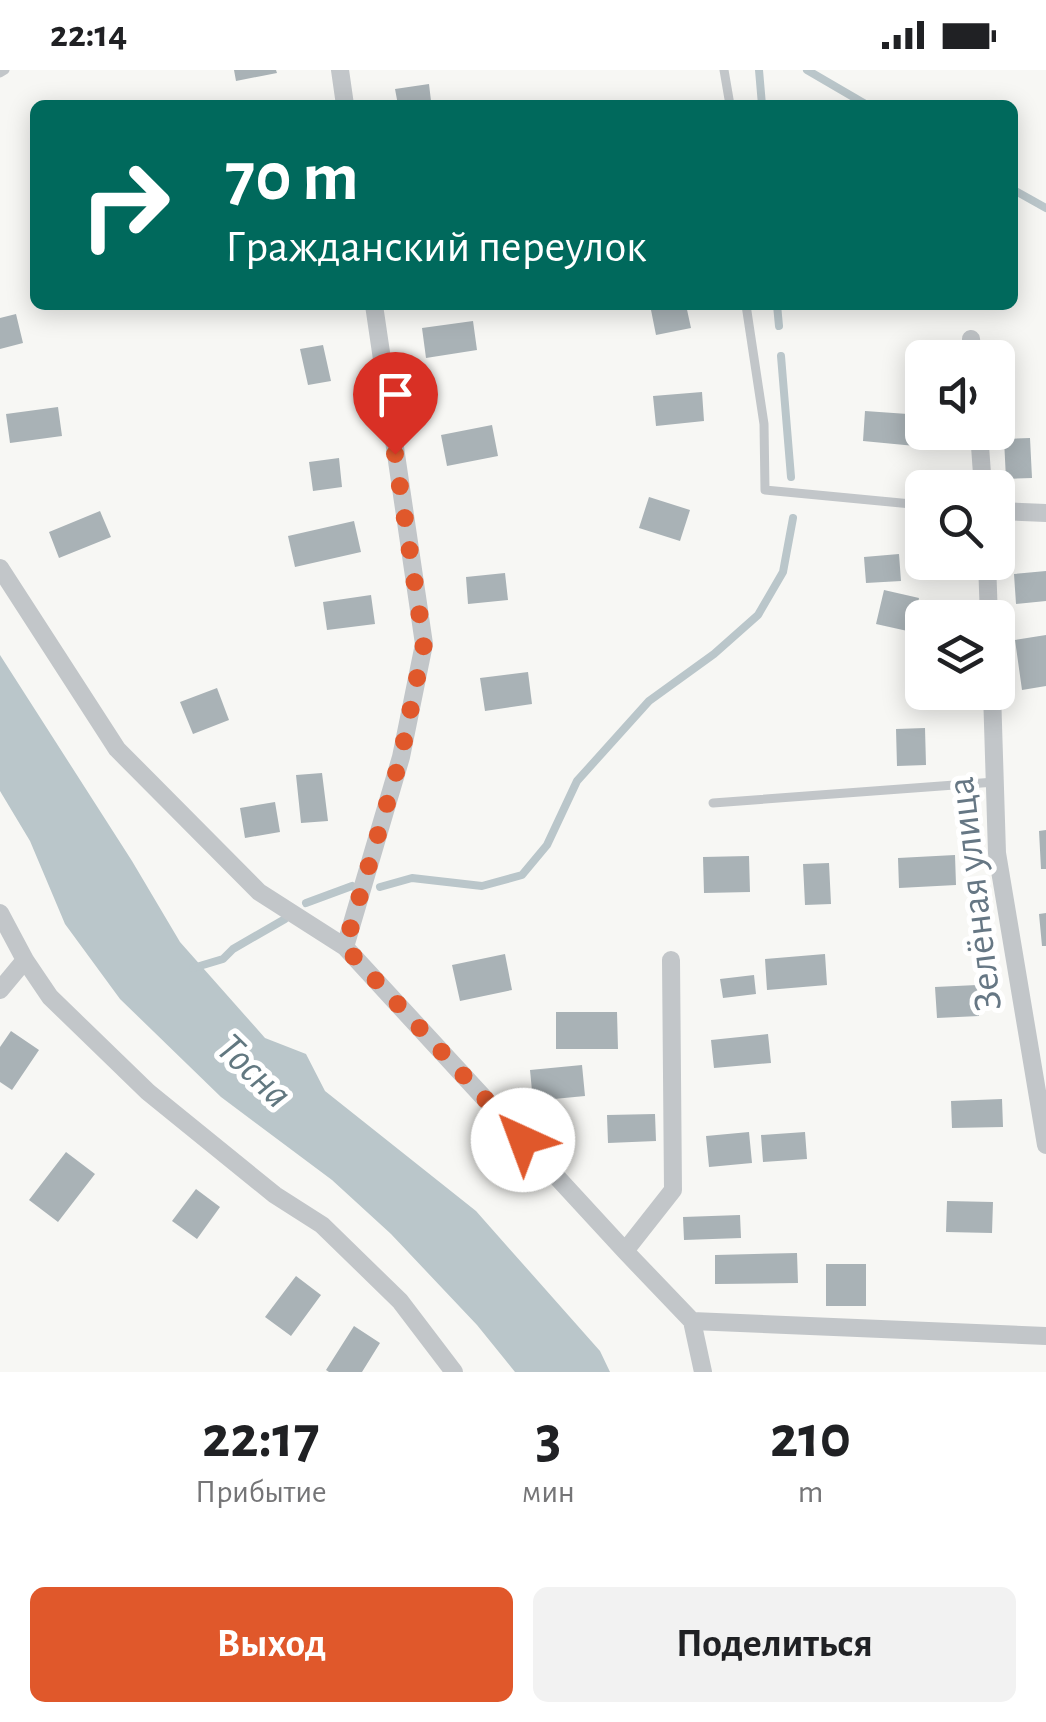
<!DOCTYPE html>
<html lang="ru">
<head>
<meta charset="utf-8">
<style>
	:root { --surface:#fff; --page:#f2f2f2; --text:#202124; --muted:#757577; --accent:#e0582b }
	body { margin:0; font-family:"Alegreya Sans",sans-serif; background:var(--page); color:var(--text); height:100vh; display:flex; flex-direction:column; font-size:38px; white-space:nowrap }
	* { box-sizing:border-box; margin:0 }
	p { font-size:32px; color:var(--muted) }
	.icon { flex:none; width:55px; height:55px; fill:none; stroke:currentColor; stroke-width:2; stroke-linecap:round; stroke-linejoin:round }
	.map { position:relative; height:1302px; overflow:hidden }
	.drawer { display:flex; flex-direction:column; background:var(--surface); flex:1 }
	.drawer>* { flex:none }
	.banner { position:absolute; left:30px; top:30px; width:988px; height:210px; border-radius:15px; box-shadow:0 5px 25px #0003; background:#00695c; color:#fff; overflow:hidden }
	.tools { position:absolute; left:905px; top:270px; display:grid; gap:20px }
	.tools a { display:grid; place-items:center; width:110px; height:110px; border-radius:15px; background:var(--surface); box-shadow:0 5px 25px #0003; font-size:50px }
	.pin { position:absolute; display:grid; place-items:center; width:85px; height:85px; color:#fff; margin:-102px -42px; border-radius:50% 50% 50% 0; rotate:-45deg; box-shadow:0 0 10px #0007 }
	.pin .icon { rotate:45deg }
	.me { position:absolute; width:110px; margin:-55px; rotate:317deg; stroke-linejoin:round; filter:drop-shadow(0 0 8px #0008) }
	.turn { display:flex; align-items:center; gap:35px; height:210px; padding:0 30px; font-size:45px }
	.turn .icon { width:130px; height:130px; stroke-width:2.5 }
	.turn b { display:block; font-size:70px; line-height:85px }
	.eta { display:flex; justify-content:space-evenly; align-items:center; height:170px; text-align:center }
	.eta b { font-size:60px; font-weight:600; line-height:70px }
	.button { display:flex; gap:20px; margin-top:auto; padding:20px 30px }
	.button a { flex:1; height:115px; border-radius:15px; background:var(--accent); color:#fff; font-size:40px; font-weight:600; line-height:115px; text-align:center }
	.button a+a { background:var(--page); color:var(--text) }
	.status { display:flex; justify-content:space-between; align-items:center; height:70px; padding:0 50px; background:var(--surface); direction:ltr }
	.status svg { height:28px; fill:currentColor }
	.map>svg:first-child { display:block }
</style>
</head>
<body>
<div class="status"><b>22:14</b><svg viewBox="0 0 49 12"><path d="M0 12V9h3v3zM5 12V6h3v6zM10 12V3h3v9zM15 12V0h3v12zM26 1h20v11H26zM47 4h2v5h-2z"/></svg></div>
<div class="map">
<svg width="1046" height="1302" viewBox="0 0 1046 1302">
	<rect width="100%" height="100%" fill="#f7f7f4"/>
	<path fill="#bac6ca" d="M 0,585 L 132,791 L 180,872 L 265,968 L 306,984 L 325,1021 L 476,1141 L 600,1281 L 610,1302 L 515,1302 L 477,1255 L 391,1164 L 332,1110 L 221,1027 L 120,929 L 65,854 L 30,771 L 0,721 Z"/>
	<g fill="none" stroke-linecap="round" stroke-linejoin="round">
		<path stroke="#bac6ca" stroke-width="8" d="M 759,0 L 762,35
			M 807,0 L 867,35
			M 1012,119 L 1046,138
			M 777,235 L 779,256
			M 781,286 L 791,407
			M 380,817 L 412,808 L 482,816 L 522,805 L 547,775 L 577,711 L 649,631 L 714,584 L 758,545 L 783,502 L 793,448
			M 306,833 L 352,816
			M 193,898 L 223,889 L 233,879 L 285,849"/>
	</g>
	<path fill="#a9b2b6" d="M 234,0 L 276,0 L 277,3 L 236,11 Z
		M 429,14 L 431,31 L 425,32 L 425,35 L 398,35 L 395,19 Z
		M 650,235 L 686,235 L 691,258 L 656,265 Z
		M 16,244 L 23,273 L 0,279 L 0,248 Z
		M 473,251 L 477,280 L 426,288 L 422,258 Z
		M 323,275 L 331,311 L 308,315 L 300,279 Z
		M 702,322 L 704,351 L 656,356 L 653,326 Z
		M 58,337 L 62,366 L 10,373 L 6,344 Z
		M 865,341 L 922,345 L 922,362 L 938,362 L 936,378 L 863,371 Z
		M 492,355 L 498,386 L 447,396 L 441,365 Z
		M 1030,368 L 1032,408 L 1006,409 L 1004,369 Z
		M 339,388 L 342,417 L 313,421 L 309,392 Z
		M 649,427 L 690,440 L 680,471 L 639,458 Z
		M 100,441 L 111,467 L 59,488 L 49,462 Z
		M 354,451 L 361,482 L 295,497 L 288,466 Z
		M 899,484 L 901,511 L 866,513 L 864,487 Z
		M 1046,501 L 1046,531 L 1016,534 L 1014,504 Z
		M 505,503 L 508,530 L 468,534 L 466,507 Z
		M 884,520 L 919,528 L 912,562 L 876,554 Z
		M 371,525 L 375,554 L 327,560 L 323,532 Z
		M 1046,565 L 1046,616 L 1022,620 L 1015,570 Z
		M 528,602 L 532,634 L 485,641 L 480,608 Z
		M 217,618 L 229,650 L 193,664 L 180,632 Z
		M 925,658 L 926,695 L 897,696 L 896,659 Z
		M 322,703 L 328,751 L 301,753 L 296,705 Z
		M 275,732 L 280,762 L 245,768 L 240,738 Z
		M 1046,760 L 1046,799 L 1041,799 L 1039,761 Z
		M 955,785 L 956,815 L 899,818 L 898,788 Z
		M 749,786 L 750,822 L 704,823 L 703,787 Z
		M 829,793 L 831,834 L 805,835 L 803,794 Z
		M 1046,843 L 1046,876 L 1042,876 L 1039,844 Z
		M 505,884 L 512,920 L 460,931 L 452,895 Z
		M 825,884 L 827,915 L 767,920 L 765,889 Z
		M 754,905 L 756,924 L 723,928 L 720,909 Z
		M 977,915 L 979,946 L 937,948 L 935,917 Z
		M 556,942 L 617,942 L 618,979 L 556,979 Z
		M 11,961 L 39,980 L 12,1020 L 0,1012 L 0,977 Z
		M 768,964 L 771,993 L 714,998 L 711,970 Z
		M 582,995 L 585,1026 L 533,1031 L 530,1000 Z
		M 1002,1029 L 1003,1057 L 952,1058 L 951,1031 Z
		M 655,1044 L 656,1071 L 608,1073 L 607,1045 Z
		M 749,1062 L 752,1093 L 709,1097 L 706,1066 Z
		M 805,1062 L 807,1089 L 763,1092 L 761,1065 Z
		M 66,1082 L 95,1104 L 58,1152 L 29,1130 Z
		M 196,1119 L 220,1137 L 197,1169 L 172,1151 Z
		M 947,1131 L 993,1132 L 992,1163 L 946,1162 Z
		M 740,1145 L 741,1168 L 684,1170 L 683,1147 Z
		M 797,1183 L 798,1213 L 715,1214 L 715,1185 Z
		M 826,1194 L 866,1194 L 866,1236 L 826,1236 Z
		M 296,1206 L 321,1225 L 291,1266 L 265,1247 Z
		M 354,1256 L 380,1273 L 362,1302 L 329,1302 L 326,1300 Z"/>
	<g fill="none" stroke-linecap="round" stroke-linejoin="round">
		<path stroke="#c2c6c9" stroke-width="9" d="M 724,0 L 730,35
			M 0,3 L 5,0
			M 746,235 L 764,354 L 765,420 L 922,435
			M 713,733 L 995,712"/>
		<path stroke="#c2c6c9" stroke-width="18" d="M 340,0 L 345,35
			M 971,269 L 973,288
			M 979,362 L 983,418
			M 998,441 L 1046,443
			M 987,492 L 989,548
			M 0,498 L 117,679 L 259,822 L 345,877 L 625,1181 L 692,1251 L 703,1302
			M 992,622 L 997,783 L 1046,1075
			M 0,843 L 25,890 L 50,927 L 148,1022 L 275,1125 L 322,1155 L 400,1231 L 454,1302
			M 345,877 L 401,687 L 424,574 L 374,235
			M 0,920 L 25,890
			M 625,1181 L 673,1120 L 671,890
			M 692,1251 L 1046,1266"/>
	</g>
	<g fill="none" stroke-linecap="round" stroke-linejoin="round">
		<path stroke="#e0582b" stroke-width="18" stroke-dasharray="0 32.4" d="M 395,384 L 424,574 L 401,686 L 345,877 L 523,1070"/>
	</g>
	<g text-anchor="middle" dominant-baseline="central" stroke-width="10" stroke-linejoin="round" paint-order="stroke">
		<g font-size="40" fill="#667784" stroke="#fff">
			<text transform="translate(975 824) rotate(-97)">Зелёная улица</text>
		</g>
		<g font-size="42" font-style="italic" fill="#627880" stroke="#fff">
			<text transform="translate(254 1001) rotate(44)">Тосна</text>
		</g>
	</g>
</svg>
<div class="tools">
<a><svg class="icon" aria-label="sound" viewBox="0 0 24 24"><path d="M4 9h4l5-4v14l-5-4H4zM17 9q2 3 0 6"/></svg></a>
<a><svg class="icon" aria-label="search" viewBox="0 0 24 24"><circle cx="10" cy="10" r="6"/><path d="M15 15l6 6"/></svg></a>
<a><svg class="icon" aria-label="layers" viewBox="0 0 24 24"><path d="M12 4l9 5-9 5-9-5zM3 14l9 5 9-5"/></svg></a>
</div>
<div class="pin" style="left:395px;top:384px;background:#d93025"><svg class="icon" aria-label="arrive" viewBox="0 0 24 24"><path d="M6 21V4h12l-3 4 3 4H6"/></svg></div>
<svg class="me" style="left:523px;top:1070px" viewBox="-20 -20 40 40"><circle r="19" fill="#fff"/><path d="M0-13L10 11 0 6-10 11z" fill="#e0582b"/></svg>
<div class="banner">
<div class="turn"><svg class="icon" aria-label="right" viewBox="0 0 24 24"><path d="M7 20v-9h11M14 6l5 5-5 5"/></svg><div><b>70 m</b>Гражданский переулок</div></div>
</div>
</div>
<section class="drawer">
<div class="eta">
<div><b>22:17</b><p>Прибытие</p></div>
<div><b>3</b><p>мин</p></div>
<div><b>210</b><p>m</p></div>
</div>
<div class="button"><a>Выход</a><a>Поделиться</a></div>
</section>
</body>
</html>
